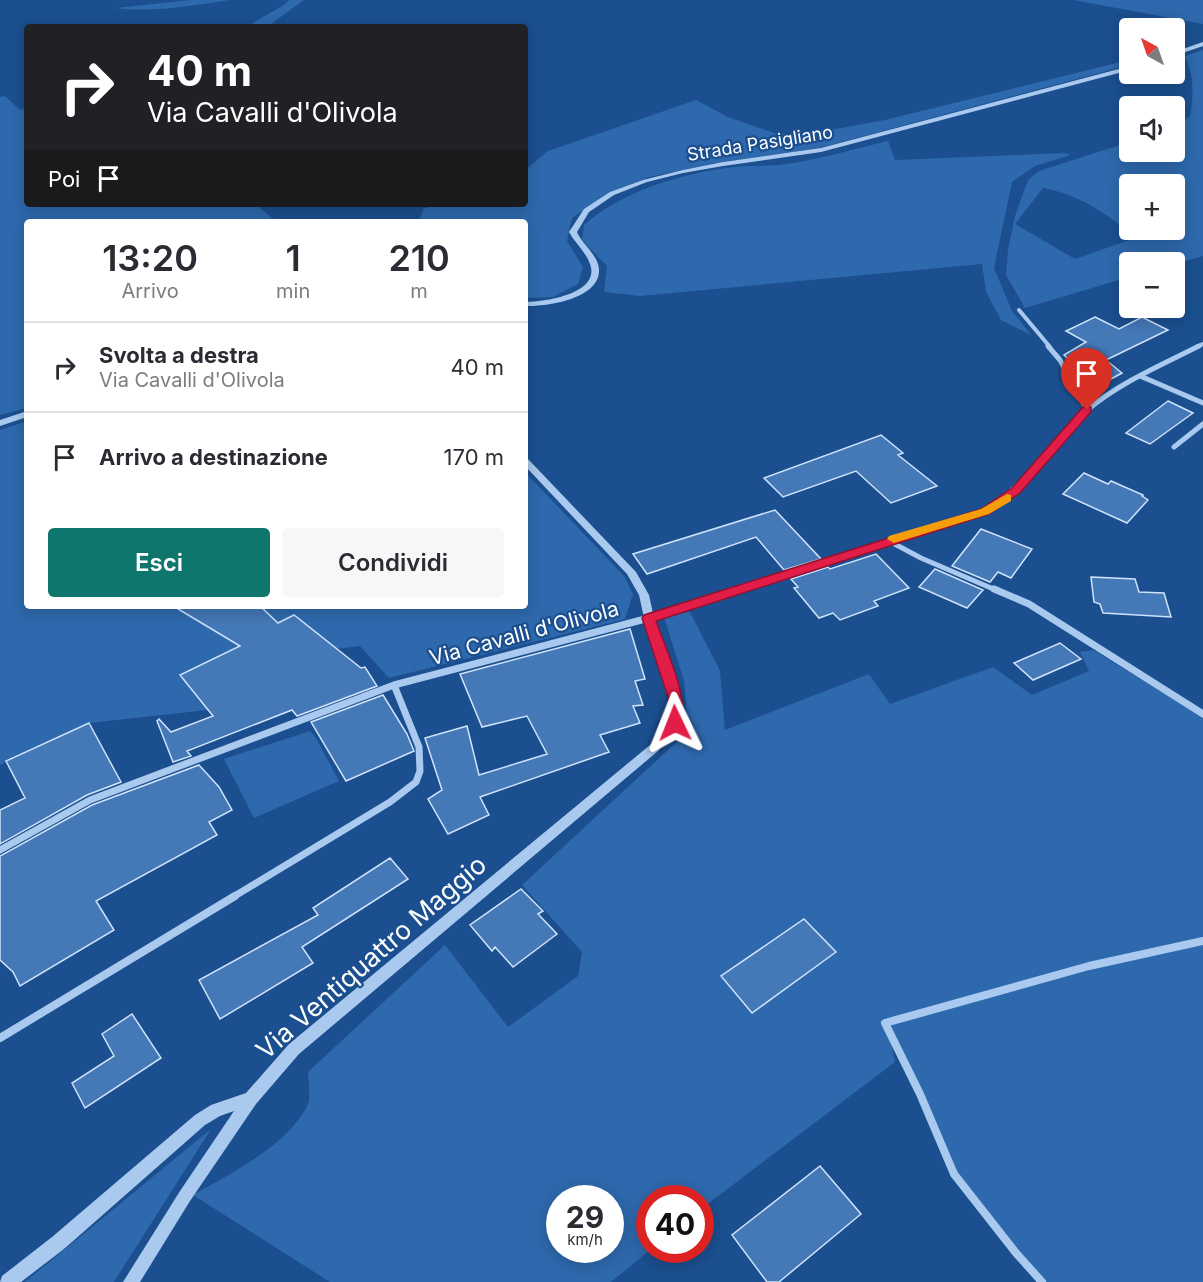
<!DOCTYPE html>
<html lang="it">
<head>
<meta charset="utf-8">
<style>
	:root { --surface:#fff; --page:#f7f7f7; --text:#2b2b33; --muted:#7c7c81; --line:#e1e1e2; --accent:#0f766e }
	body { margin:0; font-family:Inter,sans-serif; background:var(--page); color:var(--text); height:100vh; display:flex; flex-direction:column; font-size:22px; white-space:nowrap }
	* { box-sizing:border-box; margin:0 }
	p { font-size:20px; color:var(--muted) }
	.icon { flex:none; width:33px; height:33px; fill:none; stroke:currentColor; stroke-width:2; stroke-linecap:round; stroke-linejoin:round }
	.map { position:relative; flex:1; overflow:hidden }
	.details { position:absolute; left:24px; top:219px; width:504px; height:390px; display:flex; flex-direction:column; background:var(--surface); border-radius:6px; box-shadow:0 3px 15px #0003 }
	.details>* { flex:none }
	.top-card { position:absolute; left:24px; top:24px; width:504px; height:183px; border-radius:6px; box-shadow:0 3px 15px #0003; background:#202124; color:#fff; overflow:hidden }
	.needle { width:39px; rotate:320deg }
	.fabs { position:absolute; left:1119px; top:18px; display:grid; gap:12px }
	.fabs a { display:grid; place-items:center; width:66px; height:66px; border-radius:6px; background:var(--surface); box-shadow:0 3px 15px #0003; font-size:30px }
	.speed { position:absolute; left:546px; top:1185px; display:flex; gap:12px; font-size:30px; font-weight:700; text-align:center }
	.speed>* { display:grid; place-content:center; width:78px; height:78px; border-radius:50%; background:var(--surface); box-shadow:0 3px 15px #0003; line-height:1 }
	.speed small { font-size:15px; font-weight:400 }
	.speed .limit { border:9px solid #d22; background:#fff; color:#111 }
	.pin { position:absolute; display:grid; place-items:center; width:51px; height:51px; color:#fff; margin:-62px -26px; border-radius:50% 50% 50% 0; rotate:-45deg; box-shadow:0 0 6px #0007 }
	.pin .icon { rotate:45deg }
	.me { position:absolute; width:66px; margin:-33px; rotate:358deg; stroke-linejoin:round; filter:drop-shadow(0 0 4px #0008) }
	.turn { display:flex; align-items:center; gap:21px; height:126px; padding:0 24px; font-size:27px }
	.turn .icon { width:78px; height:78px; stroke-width:2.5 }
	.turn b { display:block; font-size:42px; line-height:51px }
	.then { display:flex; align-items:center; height:57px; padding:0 24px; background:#0003; gap:12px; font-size:22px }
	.eta { display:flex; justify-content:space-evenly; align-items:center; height:102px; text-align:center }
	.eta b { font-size:36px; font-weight:600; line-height:42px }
	.action { display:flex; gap:12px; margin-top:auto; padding:12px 24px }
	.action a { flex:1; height:69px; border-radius:6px; background:var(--accent); color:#fff; font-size:24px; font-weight:600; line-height:69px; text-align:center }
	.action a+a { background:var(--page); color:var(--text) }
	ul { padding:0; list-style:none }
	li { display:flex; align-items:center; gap:18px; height:90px; padding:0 24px; border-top:2px solid var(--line) }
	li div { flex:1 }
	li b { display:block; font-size:22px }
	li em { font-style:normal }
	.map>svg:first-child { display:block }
</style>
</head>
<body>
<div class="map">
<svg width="1203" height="1282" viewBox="0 0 1203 1282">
	<rect width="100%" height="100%" fill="#1b4f8f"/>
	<path fill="#2e69ad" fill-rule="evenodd" d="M 190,0 L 231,0 C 193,5 155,13 116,8 Z
		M 289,0 L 304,0 L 267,27 L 246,27 L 284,5 Z
		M 1073,0 L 1203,0 L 1203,24 Z
		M 1203,50 L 1203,256 L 1175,264 L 1130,262 L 1129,277 L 1025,308 L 1006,275 L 1008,250 L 1015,216 L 1028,180 L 1039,171 L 1129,142 L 1130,152 L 1174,152 L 1175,127 L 1190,116 C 1194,94 1194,76 1185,56 ZM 1130,184 L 1174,184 L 1174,230 L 1130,230 ZM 1043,188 C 1078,194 1109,214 1135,238 L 1075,259 L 1015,224 Z
		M 1129,60 L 1129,65 L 1118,68 L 819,148 L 780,156 L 726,161 L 649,177 L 611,192 L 572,218 L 567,241 L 583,267 L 578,284 L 553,297 L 525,298 L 525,222 L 419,222 L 423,209 L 440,204 L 525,204 L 525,170 L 548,151 L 696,100 L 728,117 L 777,134 L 819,132 L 885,120 Z
		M 5,96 L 20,110 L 27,108 L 27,204 L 255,204 L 277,222 L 27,222 L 27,408 L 0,415 L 0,97 Z
		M 888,141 L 895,160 L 1066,153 L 1071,155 L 1035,166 L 1012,182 L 994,268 L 1012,311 L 1031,335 L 1001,320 L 986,292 L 982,264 L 640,296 L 604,292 L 607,266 L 582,240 L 584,225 C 622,192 676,175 726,168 C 746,165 766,167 786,164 C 820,159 854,149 888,141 Z
		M 27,421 L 27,606 L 194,606 L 181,611 L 240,646 L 180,675 L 208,710 L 89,723 L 0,765 L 0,430 Z
		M 525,472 L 624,576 L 633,594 L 625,619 L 389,678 L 360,646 L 336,649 L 294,615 L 278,623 L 260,606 L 525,606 Z
		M 690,612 L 720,671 L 725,730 L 869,674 L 890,704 L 993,667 L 1032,695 L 1089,671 L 1080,652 L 1093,650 L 1203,717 L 1203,1282 L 1042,1282 L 954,1174 L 889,1035 L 895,1062 L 701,1209 L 700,1198 L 650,1198 L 650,1250 L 611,1282 L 330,1282 L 193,1195 C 229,1175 290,1144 308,1104 C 311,1096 308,1081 308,1072 L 445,945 L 508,1027 L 578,976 L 582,952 L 522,885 L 681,738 L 687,714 L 684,681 L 664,617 ZM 560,1198 L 610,1198 L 610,1250 L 560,1250 Z
		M 310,731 L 316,738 L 339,781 L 254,818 L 224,759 Z
		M 211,1129 L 114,1282 L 25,1282 Z"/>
	<path fill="#4478b7" stroke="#cfe3fa" stroke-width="1.5" d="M 1095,317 L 1119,329 L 1142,317 L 1168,330 L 1106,360 L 1122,373 L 1096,387 L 1064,355 L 1086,342 L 1066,331 Z
		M 1168,401 L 1193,413 L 1150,444 L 1126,433 Z
		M 881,435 L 903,453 L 898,455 L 937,486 L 891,503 L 856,471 L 783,497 L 764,478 Z
		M 1084,473 L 1108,484 L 1111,481 L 1143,495 L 1142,496 L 1148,500 L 1127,523 L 1063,494 Z
		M 775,510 L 821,559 L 784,570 L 756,537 L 647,574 L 633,554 Z
		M 981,529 L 1032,549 L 1011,578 L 998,572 L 990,582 L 952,566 Z
		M 876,554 L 909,588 L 874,601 L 878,606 L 840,620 L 833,613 L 819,618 L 794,588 L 798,587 L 791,579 L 828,567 L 830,569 Z
		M 935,569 L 983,590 L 967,608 L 919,587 Z
		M 1091,577 L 1135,579 L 1139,592 L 1164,593 L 1171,617 L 1103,613 L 1100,604 L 1094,602 Z
		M 173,606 L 260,606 L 278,623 L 294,615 L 361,668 L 365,667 L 377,686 L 297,716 L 292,710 L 187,751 L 191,756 L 173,762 L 157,721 L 159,719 L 171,732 L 213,716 L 180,675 L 240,646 Z
		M 630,629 L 645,679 L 635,681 L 643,705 L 633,706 L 640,723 L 600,735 L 609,752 L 480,797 L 489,815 L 448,834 L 428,799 L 442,790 L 425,738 L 467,726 L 479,775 L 547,754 L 527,716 L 482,727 L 460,674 Z
		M 1060,643 L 1081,659 L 1033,680 L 1014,663 Z
		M 383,695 L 407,734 L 414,751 L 346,781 L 311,722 Z
		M 89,723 L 121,782 L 87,795 L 0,844 L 0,810 L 25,798 L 6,761 Z
		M 199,765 L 219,787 L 232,810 L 209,822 L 217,835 L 96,901 L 114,930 L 20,986 L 13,972 L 0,960 L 0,856 L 92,805 Z
		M 390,858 L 408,879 L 302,947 L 313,963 L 220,1019 L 199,980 L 318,915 L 313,908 Z
		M 521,889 L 543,911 L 538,914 L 557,934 L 513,967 L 495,947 L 492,951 L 470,925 Z
		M 804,919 L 836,952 L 752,1013 L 721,976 Z
		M 132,1014 L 161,1058 L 85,1108 L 72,1083 L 114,1056 L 102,1034 Z
		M 820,1166 L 861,1214 L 779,1282 L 767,1282 L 732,1235 Z"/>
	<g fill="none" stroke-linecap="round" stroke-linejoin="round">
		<path stroke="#a9c9ee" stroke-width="4" d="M 1019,310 L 1050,347
			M 1196,347 L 1203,344"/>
		<path stroke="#a9c9ee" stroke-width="5" d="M 1048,346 L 1060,360 L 1087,410
			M 1140,376 L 1203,403
			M 1174,447 L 1203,424
			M 889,541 L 921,558 L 998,591
			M 735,591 L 985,512 C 1026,485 1050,442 1086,411 C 1119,383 1161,365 1199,346"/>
		<path stroke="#a9c9ee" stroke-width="7" d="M 994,589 L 1029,604 L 1203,714
			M 0,850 L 90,800 L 394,685 L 649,618 L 740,589
			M 233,897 L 390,802 L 416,782 L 420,771 L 419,747 L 394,685"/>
		<path stroke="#a9c9ee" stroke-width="8" d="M 0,1038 L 235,896
			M 1042,1282 L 1016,1253 L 954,1174 L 920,1094 L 885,1023 L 1089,966 L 1203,941"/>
		<path fill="#a9c9ee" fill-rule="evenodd" d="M 1203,42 L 1203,46 L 1174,56 L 1174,52 Z
			M 1130,66 L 1130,70 L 821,152 L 723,166 L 683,173 L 647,182 L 614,195 L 589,212 L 577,232 C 582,244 598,255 599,269 C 601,299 546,307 525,306 L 525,302 C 544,302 601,294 590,264 C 586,252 575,243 569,232 L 584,209 L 610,192 L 643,180 L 683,170 L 723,162 L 821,148 Z
			M 27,411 L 27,417 L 0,426 L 0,420 Z
			M 525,458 L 528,459 L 636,572 L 649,595 L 654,618 L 680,697 L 681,723 L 679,726 L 658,751 L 299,1054 L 256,1104 L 190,1201 L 140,1282 L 123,1282 L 180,1191 L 234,1111 L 220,1116 L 205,1125 L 64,1249 L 21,1282 L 0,1282 L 2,1276 L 52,1237 L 195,1115 L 211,1105 L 246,1093 L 289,1044 L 650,745 L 669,722 L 670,697 L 644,618 L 639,595 L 627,574 L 525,466 Z"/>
	</g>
	<path fill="#e11d48" stroke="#92132f" stroke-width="1.5" d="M 1087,406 L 1091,407 L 1091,412 L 1020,493 L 989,514 L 656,621 C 664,645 692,703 680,727 L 669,727 L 667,723 L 668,697 L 642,618 L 644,615 L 981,509 L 1012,488 L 1083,407 Z"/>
	<path fill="#f59e0b" d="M 1007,494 L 1011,495 L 1011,501 L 989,514 L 894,543 L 887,539 L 889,536 L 981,509 Z"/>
	<g text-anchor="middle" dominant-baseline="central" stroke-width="4.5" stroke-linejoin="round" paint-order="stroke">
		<g font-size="18" fill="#fff" stroke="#1b4f8f">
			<text transform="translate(760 143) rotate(-9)">Strada Pasigliano</text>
		</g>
		<g font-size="21" fill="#fff" stroke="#1b4f8f">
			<text transform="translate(524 633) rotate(-15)">Via Cavalli d'Olivola</text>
		</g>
		<g font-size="26" fill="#fff" stroke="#1b4f8f">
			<text transform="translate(371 957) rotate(-41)">Via Ventiquattro Maggio</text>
		</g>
	</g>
</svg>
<div class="fabs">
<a><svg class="needle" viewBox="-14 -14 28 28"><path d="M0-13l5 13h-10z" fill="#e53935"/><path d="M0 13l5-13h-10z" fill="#7c7c81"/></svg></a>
<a><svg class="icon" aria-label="sound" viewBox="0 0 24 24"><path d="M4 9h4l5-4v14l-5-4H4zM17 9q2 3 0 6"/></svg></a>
<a>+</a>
<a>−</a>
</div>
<div class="speed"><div>29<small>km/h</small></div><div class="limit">40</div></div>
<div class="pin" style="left:1087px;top:410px;background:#d93025"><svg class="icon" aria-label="arrive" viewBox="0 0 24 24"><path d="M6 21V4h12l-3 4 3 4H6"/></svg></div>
<svg class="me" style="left:675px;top:723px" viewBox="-20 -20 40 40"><path d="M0-17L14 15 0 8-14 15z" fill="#e11d48" stroke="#fff" stroke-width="4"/></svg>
<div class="top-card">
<div class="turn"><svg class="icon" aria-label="right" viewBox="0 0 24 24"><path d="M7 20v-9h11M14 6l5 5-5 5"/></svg><div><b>40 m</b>Via Cavalli d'Olivola</div></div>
<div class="then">Poi<svg class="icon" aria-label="arrive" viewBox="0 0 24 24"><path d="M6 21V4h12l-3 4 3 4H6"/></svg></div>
</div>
<section class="details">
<div class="eta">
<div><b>13:20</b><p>Arrivo</p></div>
<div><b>1</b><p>min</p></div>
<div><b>210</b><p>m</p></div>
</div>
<ul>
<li><svg class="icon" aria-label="right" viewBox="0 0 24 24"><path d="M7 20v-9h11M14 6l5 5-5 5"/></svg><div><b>Svolta a destra</b><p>Via Cavalli d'Olivola</p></div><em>40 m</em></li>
<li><svg class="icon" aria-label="arrive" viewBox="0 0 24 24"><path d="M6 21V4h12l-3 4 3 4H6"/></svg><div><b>Arrivo a destinazione</b></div><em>170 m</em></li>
</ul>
<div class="action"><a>Esci</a><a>Condividi</a></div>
</section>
</div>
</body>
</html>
